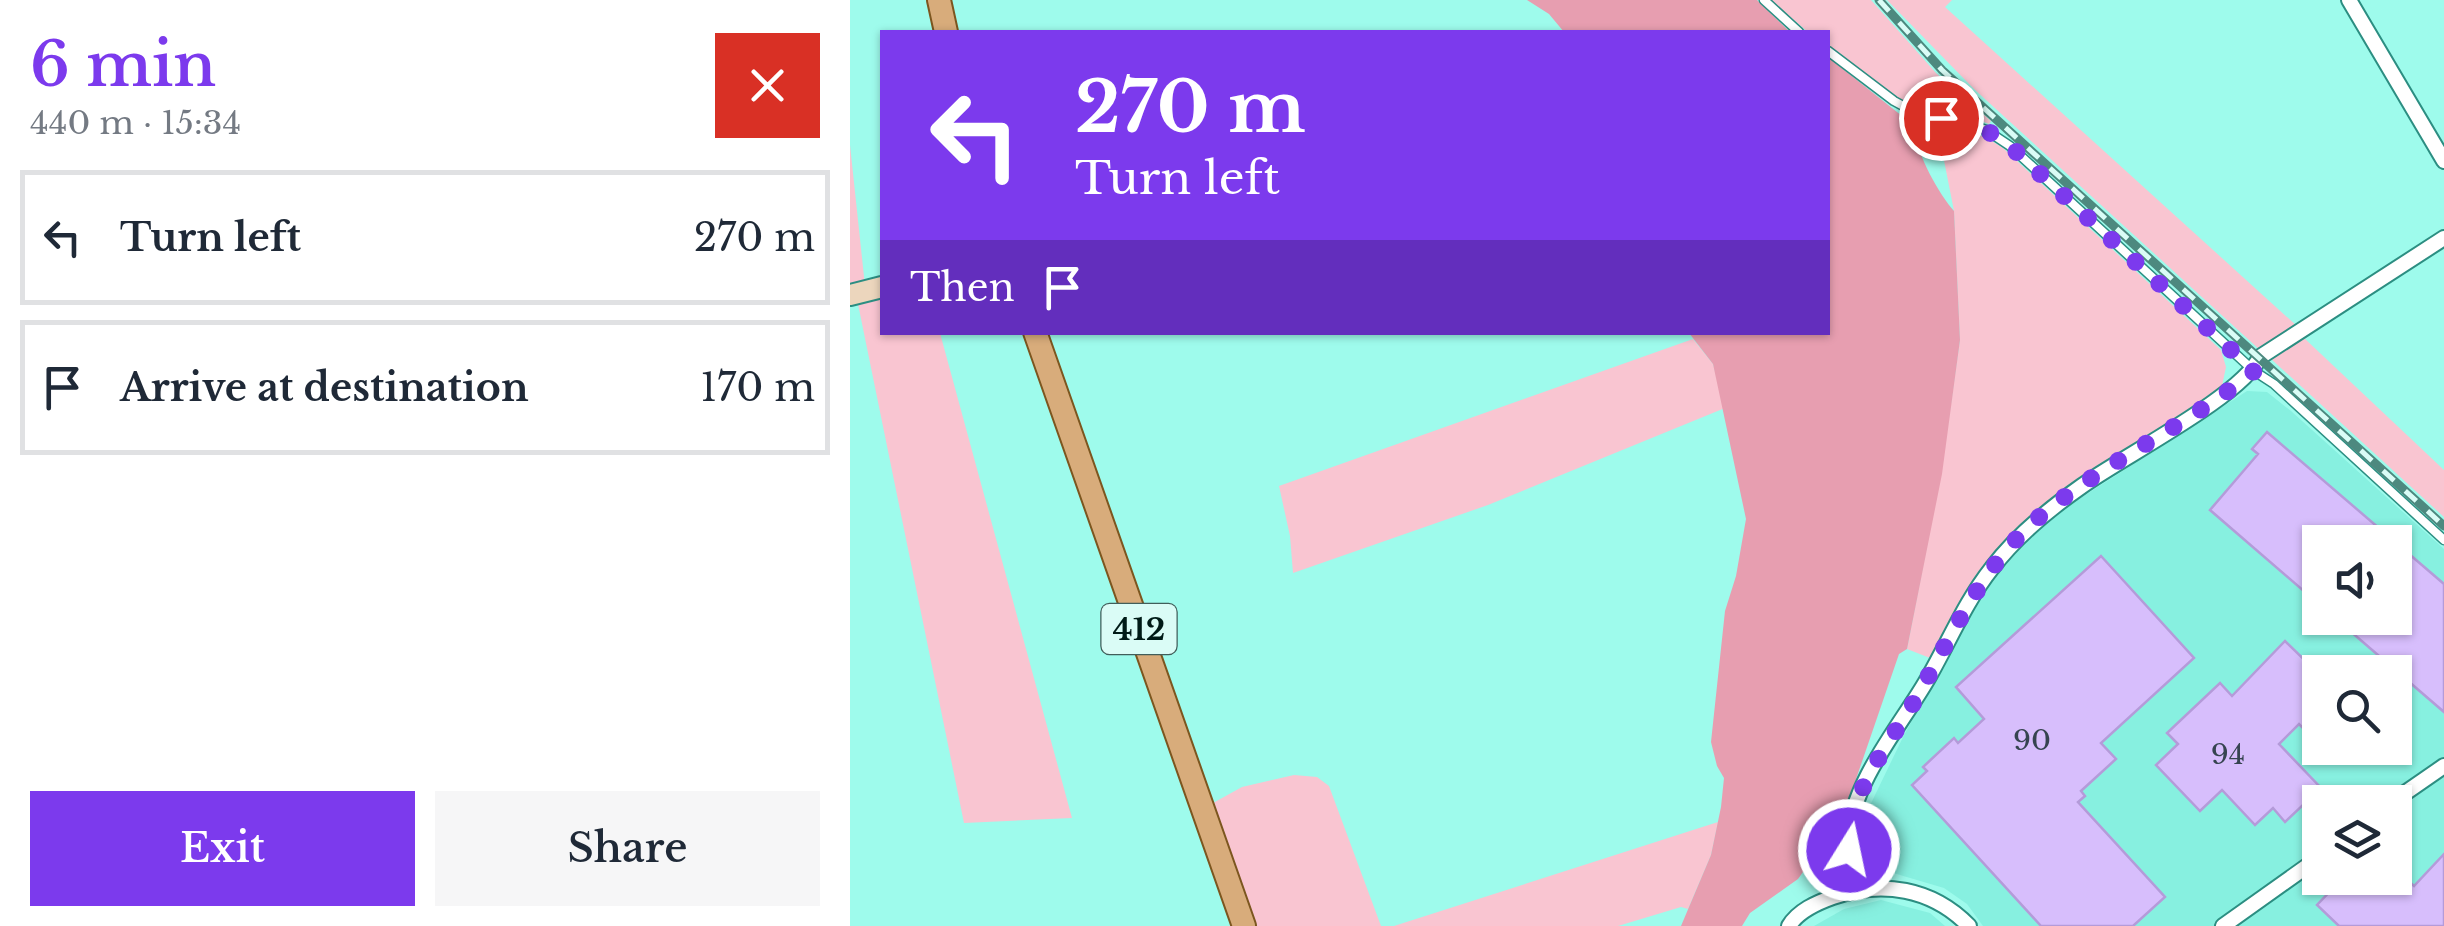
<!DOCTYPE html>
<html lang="en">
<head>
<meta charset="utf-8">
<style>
	:root { --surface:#fff; --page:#f6f6f7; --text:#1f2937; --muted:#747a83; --line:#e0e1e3; --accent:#7c3aed }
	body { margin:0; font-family:"Libre Baskerville",serif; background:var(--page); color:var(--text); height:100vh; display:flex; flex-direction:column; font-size:38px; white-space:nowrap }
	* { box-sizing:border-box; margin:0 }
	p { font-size:32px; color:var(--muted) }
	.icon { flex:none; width:55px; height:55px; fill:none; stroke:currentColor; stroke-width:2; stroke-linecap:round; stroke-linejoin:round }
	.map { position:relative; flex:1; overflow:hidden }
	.sheet { display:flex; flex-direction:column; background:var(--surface); width:850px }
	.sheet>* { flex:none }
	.banner { position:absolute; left:30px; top:30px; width:950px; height:305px; border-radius:0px; box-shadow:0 2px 8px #0004; background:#7c3aed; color:#fff; overflow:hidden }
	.tools { position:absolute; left:1452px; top:525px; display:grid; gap:20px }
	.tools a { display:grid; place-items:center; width:110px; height:110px; border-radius:0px; background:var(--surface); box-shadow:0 2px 8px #0004; font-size:50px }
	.pin { position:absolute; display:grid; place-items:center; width:85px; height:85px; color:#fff; margin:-42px; border:5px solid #fff; border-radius:50%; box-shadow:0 2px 10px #0007 }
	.me { position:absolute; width:110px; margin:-55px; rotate:10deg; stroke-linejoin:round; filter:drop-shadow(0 0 8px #0008) }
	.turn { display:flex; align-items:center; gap:35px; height:210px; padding:0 30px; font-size:45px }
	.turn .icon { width:130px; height:130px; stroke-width:2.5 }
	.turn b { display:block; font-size:70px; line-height:85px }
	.then { display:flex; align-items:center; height:95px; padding:0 30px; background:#0003; gap:20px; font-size:38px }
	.round { display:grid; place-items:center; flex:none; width:105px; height:105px; border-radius:0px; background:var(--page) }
	.overview { display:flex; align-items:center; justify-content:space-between; height:170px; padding:0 30px }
	h1 { font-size:60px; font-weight:600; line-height:75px; color:var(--accent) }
	.action { display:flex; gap:20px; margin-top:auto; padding:20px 30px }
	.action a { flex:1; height:115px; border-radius:0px; background:var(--accent); color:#fff; font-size:40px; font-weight:600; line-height:115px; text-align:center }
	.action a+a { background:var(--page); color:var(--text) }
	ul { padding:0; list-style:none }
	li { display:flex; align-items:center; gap:30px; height:135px; margin:0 20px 15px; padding:0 10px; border:5px solid var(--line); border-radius:0px }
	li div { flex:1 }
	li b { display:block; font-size:38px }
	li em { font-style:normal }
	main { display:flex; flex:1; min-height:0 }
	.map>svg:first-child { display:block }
</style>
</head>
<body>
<main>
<section class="sheet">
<div class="overview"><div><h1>6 min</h1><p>440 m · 15:34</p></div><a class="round" style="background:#d93025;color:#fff"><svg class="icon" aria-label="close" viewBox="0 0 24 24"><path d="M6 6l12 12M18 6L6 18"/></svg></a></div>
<ul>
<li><svg class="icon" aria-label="left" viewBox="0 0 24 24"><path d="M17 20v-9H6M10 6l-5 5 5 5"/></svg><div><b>Turn left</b></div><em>270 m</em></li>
<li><svg class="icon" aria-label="arrive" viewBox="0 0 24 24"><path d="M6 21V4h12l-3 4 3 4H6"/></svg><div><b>Arrive at destination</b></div><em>170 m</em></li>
</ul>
<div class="action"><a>Exit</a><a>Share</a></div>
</section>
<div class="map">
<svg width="1594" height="926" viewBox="0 0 1594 926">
	<rect width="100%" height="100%" fill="#9efbec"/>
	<path fill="#87f0e0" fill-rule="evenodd" d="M 1397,391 L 1417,392 L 1441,411 L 1594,549 L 1594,926 L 1133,926 L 1117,904 L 1094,888 L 1033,870 L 1019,860 L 1012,844 L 1012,822 L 1054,735 L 1117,622 L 1159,555 L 1195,521 ZM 1470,542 L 1545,542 L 1545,618 L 1470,618 ZM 1470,672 L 1545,672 L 1545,748 L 1470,748 ZM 1470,802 L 1545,802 L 1545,878 L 1470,878 Z
		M 1031,900 L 1080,913 L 1095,926 L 964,926 L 994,909 Z"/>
	<path fill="#f9c5d1" d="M 920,0 L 1021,0 L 1086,73 L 1141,121 L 1139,124 C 1117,114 1093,115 1070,108 C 1035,97 1008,65 978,46 L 978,32 L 958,32 Z
		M 1037,0 L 1102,0 L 1095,7 L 1448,327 L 1411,351 L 1124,89 Z
		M 1087,125 C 1113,127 1132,134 1153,148 L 1371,350 L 1376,367 L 1372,386 L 1180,519 C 1136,559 1109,607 1080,658 L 1057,649 L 1091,474 L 1110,340 L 1104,211 Z
		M 0,145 L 15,286 L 0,290 Z
		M 32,290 L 32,332 L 90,333 L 222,818 L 114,823 L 8,304 L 0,305 L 0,298 Z
		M 1453,337 L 1594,470 L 1594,517 L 1420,358 Z
		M 843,339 L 863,364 L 875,408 L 638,505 L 443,573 L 440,536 L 429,486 Z
		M 444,775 L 467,777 L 479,786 L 531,926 L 407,926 L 363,803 L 392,787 Z
		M 868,822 L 861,855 L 838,909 L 831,907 L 768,926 L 544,926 Z"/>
	<path fill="#e79eb0" d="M 677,0 L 907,0 L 940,32 L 714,32 L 699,14 Z
		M 978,57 L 1052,116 L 1067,123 C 1060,145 1089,194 1104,211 L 1110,340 L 1092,474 L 1057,649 L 1049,654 L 994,814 L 948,879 L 900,913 L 892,926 L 831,926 L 861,855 L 871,807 L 874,778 L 867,766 L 861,742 L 875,611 L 886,576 L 896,519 L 863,364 L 839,333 L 978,332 Z"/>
	<path fill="#d7befc" stroke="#b49bd9" stroke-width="2.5" d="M 1417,432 L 1594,584 L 1594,712 L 1485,618 L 1545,618 L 1545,542 L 1470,542 L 1470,605 L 1360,510 L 1408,454 L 1402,449 Z
		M 1251,556 L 1344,658 L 1251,743 L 1266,759 L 1231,791 L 1235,796 L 1228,802 L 1315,897 L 1283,926 L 1191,926 L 1062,785 L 1077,771 L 1073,767 L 1104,738 L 1108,743 L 1134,719 L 1106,687 Z
		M 1435,641 L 1470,675 L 1470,745 L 1449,724 L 1429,744 L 1471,788 L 1435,822 L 1423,808 L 1405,825 L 1372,790 L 1350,811 L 1306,765 L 1328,744 L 1317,733 L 1370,683 L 1382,696 Z
		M 1594,854 L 1594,926 L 1489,926 L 1467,905 L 1493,878 L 1545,878 L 1545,869 L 1564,886 Z"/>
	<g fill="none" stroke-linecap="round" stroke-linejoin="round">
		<g stroke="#2c8e82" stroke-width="11">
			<path id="lane" d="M 914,0 L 949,32
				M 978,51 L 1044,101 L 1068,114 L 1113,122 L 1136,130 L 1160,146 L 1404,371 L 1424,384 L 1594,540"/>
		</g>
		<g stroke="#2c8e82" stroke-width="18">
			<path id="street" d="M 1499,0 L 1594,161
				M 1542,802 L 1594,766
				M 1008,888 C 1004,872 997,853 999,836 C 1002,782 1051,725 1077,680 C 1099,642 1115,602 1142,568 C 1167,535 1199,509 1232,486 C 1272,457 1392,396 1410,357 L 1594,238
				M 939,926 C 948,911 966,903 983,897 C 1032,880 1082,888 1119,926
				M 1373,926 L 1470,857"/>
		</g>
		<g stroke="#2c8e82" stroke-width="24">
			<path id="secondary" d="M 0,295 L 32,287"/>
		</g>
		<g stroke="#7c561f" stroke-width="26">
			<path id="primary" d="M 89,0 L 96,32
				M 185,332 L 394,926"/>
		</g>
		<use href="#lane" stroke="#fff" stroke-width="8"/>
		<use href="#street" stroke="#fff" stroke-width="14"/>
		<use href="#secondary" stroke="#ecd6bd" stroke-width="20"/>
		<use href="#primary" stroke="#d8ac7b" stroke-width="22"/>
		<g stroke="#4d897f" stroke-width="9">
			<path id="rail" d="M 1029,0 L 1092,70 L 1594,526"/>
		</g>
		<use href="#rail" stroke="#dafcf6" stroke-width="5" stroke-dasharray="15" stroke-linecap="butt"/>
	</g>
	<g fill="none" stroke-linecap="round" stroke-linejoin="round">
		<path stroke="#7c3aed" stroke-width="18" stroke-dasharray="0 32.4" d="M 999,850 C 997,799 1032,753 1058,712 C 1096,649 1124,579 1178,527 C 1245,465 1334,429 1404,371 L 1160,146 L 1136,130 L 1091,118"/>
	</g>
	<g text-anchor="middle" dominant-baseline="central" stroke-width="10" stroke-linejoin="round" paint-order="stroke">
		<g font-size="28" fill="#364450">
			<text x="1182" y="740">90</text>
			<text x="1378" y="754">94</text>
		</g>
		<rect fill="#dafcf6" stroke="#415e5a" stroke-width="2.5" x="251.5" y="604" width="75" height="50" rx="8"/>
		<g font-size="30" font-weight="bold" fill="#001b17">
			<text x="289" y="629">412</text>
		</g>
	</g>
</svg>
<div class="tools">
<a><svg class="icon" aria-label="sound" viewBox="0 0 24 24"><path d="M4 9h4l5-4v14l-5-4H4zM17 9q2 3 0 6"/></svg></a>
<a><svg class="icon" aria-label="search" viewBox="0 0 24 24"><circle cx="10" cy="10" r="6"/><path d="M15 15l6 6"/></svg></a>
<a><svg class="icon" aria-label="layers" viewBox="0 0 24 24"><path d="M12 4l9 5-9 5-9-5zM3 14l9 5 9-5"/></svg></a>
</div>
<div class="pin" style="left:1091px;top:118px;background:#d93025"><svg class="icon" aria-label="arrive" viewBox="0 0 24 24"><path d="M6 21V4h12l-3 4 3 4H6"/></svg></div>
<svg class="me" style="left:999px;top:850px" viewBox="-20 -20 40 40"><circle r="17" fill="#7c3aed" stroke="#fff" stroke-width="3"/><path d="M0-11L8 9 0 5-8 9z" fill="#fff"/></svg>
<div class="banner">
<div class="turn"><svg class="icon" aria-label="left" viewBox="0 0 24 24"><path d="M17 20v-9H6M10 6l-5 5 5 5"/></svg><div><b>270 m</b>Turn left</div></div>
<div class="then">Then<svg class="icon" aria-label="arrive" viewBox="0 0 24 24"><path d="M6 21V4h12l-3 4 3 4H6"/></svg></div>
</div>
</div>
</main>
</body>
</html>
